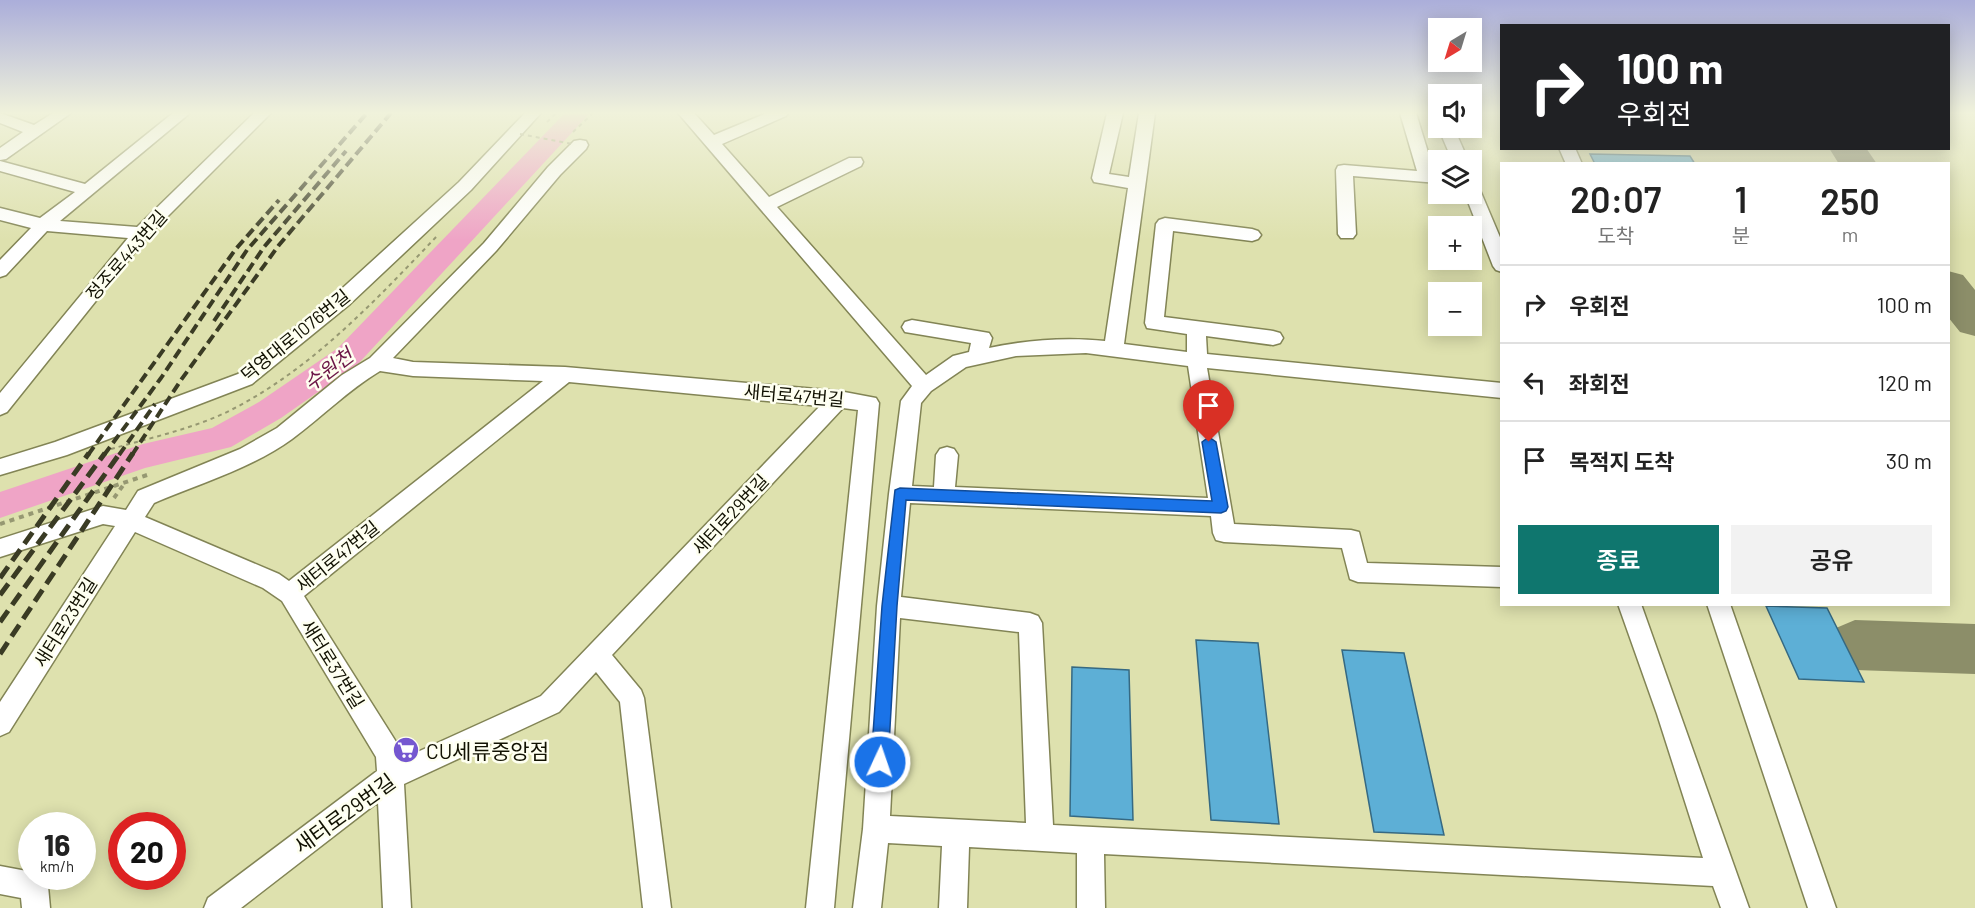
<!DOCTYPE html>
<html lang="ko">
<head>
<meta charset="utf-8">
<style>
	:root { --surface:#fff; --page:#f2f2f2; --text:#222; --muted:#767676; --line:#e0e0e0; --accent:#0f766e }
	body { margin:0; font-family:Barlow,"Noto Sans KR",sans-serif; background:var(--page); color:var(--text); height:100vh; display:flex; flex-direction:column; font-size:22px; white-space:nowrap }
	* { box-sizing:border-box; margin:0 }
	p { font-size:20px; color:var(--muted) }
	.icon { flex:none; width:33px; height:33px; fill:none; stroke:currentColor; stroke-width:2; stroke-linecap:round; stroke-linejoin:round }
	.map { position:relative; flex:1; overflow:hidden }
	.details { position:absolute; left:1500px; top:162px; width:450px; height:444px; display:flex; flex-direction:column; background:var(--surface); border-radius:0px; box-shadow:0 3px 15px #0003 }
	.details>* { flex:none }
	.guide { position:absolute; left:1500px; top:24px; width:450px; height:126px; border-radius:0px; box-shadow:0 3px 15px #0003; background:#202124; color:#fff; overflow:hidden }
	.needle { width:39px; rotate:218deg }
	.buttons { position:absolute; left:1428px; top:18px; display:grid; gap:12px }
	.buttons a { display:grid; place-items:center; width:54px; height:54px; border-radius:0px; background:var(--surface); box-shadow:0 3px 15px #0003; font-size:30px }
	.speed { position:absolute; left:18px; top:812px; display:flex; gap:12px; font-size:30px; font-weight:700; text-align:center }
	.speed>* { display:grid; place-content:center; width:78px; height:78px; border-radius:50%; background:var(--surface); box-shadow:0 3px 15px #0003; line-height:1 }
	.speed small { font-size:15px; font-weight:400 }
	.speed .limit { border:9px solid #d22; background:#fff; color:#111 }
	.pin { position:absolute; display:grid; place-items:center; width:51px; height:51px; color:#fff; margin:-62px -26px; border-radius:50% 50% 50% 0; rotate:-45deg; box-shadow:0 0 6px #0007 }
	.pin .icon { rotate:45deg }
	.me { position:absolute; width:66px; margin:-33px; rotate:3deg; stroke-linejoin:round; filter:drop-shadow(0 0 4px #0008) }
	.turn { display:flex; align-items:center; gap:21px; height:126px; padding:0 18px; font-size:27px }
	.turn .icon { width:78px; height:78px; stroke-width:2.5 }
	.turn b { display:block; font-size:42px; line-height:51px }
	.eta { display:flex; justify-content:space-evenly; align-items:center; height:102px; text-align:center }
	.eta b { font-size:36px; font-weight:600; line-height:42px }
	.cta { display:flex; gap:12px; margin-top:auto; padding:12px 18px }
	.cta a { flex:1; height:69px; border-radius:0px; background:var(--accent); color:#fff; font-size:24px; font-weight:600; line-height:69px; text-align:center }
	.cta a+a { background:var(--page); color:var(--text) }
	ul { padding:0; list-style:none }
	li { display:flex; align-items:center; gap:18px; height:78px; padding:0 18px; border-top:2px solid var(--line) }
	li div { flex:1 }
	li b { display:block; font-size:22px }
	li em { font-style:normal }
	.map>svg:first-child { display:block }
</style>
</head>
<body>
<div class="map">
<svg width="1975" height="908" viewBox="0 0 1975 908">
	<rect width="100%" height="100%" fill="#dee1ae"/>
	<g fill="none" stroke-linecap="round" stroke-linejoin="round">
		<path fill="#efa4c6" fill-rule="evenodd" d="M 565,113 L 590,113 L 358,364 L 281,418 L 231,447 L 145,468 L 0,518 L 0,492 L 143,444 L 212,428 L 259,402 L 338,348 Z"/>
		<path fill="#8c8e69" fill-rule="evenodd" d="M 1829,148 L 1866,148 L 1877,164 L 1839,164 Z
			M 1948,271 L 1963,275 L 1975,290 L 1975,336 L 1960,332 L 1948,317 Z
			M 1855,620 L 1975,624 L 1975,674 L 1855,670 L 1836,662 L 1828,645 L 1836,628 Z"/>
	</g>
	<path fill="#5dafd6" stroke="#366982" stroke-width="1.5" d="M 1590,154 L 1690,156 L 1695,164 L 1595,164 Z
		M 1766,606 L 1827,608 L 1864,682 L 1799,679 Z
		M 1196,640 L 1258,643 L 1279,824 L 1211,820 Z
		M 1342,650 L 1404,653 L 1444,835 L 1374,832 Z
		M 1072,667 L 1129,670 L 1133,820 L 1070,816 Z"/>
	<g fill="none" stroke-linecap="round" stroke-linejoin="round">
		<g stroke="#828455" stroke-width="3">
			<path id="minor" d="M 0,113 L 34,125 L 53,113 L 71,113 L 6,159 L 0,160 L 0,148 L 23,132 L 0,123 Z
				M 173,113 L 190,113 L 60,221 L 137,227 L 254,113 L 271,113 L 147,237 L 7,412 L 0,415 L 0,393 L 128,238 L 47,231 L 6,275 L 0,277 L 0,260 L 31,228 L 0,220 L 0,208 L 40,218 L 75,192 L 0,171 L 0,161 L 85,184 Z
				M 525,113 L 541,113 L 471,190 L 350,304 L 252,384 L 67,455 L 0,475 L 0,459 L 55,442 L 238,374 L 336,294 L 459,182 Z
				M 678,113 L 694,113 L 714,135 L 767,113 L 788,113 L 786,116 L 722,144 L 769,197 L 849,158 L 861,158 L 863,162 L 861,166 L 777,207 L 926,375 L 953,356 L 969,352 L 971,343 L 905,332 L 902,327 L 905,322 L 912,320 L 989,333 L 992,338 L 989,348 C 1026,340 1067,337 1105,341 L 1128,188 L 1094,182 L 1092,178 L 1107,113 L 1123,113 L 1109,174 L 1129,177 L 1139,113 L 1155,113 L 1124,344 L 1187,352 L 1187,334 L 1147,328 L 1145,323 L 1156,224 L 1159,220 L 1165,218 L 1252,229 L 1258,231 L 1261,235 L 1258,239 L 1252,241 L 1173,231 L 1164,317 L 1273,331 L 1280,333 L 1283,338 L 1280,343 L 1273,345 L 1206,336 L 1207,354 L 1502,383 L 1502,398 L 1207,368 L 1234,524 L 1351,530 L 1359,532 L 1367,563 L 1502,567 L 1502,587 L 1358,582 L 1350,579 L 1342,548 L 1224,542 L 1216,540 L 1213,533 L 1211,516 L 910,503 L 901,597 L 1030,613 L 1038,616 L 1042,623 L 1053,825 L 1703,858 L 1657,714 L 1618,604 L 1641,604 L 1749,908 L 1721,908 L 1713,886 L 1104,854 L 1105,908 L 1077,908 L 1077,853 L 969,847 L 967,908 L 939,908 L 942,846 L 888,843 L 881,908 L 853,908 L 863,829 L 877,606 L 889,494 L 901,401 L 912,386 ZM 1086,353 L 1188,366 L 1208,498 L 955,487 L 958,455 L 954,449 L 947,447 L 940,449 L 936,455 L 934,487 L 912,486 L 921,403 L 931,391 L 966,367 L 1016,356 ZM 900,618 L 1019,632 L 1026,823 L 890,816 Z
				M 1400,113 L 1416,113 L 1434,172 L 1438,173 L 1438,183 L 1353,176 L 1356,234 L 1353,238 L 1341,238 L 1338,234 L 1336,170 L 1338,166 L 1344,165 L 1417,171 Z
				M 1438,127 L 1454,128 L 1468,160 L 1452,160 Z
				M 580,140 L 586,141 L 588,145 L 586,149 L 560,175 L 496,251 L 393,358 L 413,362 L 565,367 L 839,391 L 876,398 L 879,403 L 834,908 L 806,908 L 858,410 L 843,408 L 612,655 L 641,690 L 644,698 L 671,908 L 643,908 L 620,702 L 596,672 L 559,712 L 404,784 L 411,908 L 383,908 L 378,802 L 241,908 L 204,908 L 208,898 L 377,771 L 376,757 L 282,601 L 263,588 L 135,532 L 9,732 L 0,736 L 0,702 L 115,526 L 103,524 L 0,557 L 0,539 L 103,506 L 126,510 L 138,491 L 240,449 L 277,428 L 342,375 L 370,358 L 484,243 L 548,167 L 574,141 ZM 380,371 L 413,376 L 543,381 L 289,581 L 279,574 L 145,517 L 154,503 C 199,484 252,468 292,439 C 322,417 348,390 380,371 ZM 569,382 L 820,406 L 541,696 L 402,759 L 398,745 L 304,596 Z
				M 1559,148 L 1575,148 L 1582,164 L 1566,164 Z
				M 1472,185 L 1478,186 L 1480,190 L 1502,242 L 1502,272 L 1496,270 L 1493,266 L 1465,194 L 1472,194 Z
				M 1707,604 L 1730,604 L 1836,908 L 1808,908 Z
				M 0,866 L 32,872 L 32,876 L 44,876 L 48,886 L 50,908 L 22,908 L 21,898 L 0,894 Z"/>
		</g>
		<path stroke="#969872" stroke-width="2" stroke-dasharray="4 4" stroke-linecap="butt" d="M 547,122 L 556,113
			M 573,132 L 593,113
			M 111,449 C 150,438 192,429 229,411 C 311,370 375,301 438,235"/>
		<path stroke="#969872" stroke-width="4" stroke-dasharray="5 5" stroke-linecap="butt" d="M 114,498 L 124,484
			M 0,524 L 150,474"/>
		<use href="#minor" fill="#fff" fill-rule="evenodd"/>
		<path stroke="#3a3b24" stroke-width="4" stroke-dasharray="10 5" stroke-linecap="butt" d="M 214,321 L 264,247 L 346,151
			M 88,455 L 235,250 L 279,200
			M 104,455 L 161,378 L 247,250 L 367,113
			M 119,455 L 155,404
			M 132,455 L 181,380 L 279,245 L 391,113"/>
		<path stroke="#3a3b24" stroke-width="5" stroke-dasharray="14 7" stroke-linecap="butt" d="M 0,578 L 89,453
			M 0,595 L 105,453
			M 0,622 L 120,453
			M 0,654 L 133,453"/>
		<path stroke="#969872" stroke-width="2" stroke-dasharray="4 4" stroke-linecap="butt" d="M 520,134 L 572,144"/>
	</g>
	<linearGradient id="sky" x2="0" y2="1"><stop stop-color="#abaeda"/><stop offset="0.47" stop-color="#f0f2db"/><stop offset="1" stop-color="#f0f2db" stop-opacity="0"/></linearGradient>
	<rect width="1975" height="240" fill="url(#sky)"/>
	<path fill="#1a73e8" stroke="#114b97" stroke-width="1.5" d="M 1209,437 L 1216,442 L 1228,507 L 1226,511 L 1221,513 L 906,500 L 897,606 L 888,762 L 886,768 L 880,770 L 874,768 L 871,762 L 882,606 L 895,490 L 900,488 L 1212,501 L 1202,442 Z"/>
	<defs>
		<g id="supermarket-disc" transform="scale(1.35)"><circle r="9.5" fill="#7557d0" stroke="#fefff0"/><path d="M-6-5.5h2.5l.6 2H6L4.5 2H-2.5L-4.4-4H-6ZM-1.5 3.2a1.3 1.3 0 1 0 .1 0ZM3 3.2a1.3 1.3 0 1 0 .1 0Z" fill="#fff"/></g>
	</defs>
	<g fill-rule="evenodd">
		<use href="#supermarket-disc" x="406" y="750"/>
	</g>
	<g text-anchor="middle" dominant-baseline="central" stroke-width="5" stroke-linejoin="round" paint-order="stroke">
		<g font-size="18" fill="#111102" stroke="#fefff0">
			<text transform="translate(126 255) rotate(-49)">정조로443번길</text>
			<text transform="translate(295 335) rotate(-39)">덕영대로1076번길</text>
			<text transform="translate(794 395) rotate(5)">새터로47번길</text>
			<text transform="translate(730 514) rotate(-47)">새터로29번길</text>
			<text transform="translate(337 556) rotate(-39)">새터로47번길</text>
			<text transform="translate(65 622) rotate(-58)">새터로23번길</text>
			<text transform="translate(333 664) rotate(58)">새터로37번길</text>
		</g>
		<g font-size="20" font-style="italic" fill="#6b1546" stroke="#fefff0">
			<text transform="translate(328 369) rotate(-37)">수원천</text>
		</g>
		<g font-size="21" fill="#111102" stroke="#fefff0" text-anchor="start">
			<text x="426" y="750">CU세류중앙점</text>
		</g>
		<g font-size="21" fill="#111102" stroke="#fefff0">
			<text transform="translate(344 813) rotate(-36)">새터로29번길</text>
		</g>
	</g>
</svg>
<div class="buttons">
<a><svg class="needle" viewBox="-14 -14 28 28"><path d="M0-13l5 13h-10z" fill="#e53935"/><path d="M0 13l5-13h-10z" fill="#767676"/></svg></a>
<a><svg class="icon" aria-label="sound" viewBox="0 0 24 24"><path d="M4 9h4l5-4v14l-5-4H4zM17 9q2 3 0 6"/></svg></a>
<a><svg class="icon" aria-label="layers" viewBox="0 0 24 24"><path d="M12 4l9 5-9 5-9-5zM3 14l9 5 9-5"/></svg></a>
<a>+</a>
<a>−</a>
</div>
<div class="speed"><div>16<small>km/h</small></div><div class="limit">20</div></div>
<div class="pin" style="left:1209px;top:442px;background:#d93025"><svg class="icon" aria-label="arrive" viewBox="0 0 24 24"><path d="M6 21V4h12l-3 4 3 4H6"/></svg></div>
<svg class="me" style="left:880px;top:762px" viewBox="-20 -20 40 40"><circle r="17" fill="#1a73e8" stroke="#fff" stroke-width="3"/><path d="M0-11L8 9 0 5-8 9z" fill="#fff"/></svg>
<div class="guide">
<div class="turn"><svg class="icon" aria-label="right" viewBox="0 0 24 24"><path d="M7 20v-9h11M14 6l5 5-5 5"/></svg><div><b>100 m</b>우회전</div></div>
</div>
<section class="details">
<div class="eta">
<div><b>20:07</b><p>도착</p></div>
<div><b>1</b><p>분</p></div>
<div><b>250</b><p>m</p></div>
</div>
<ul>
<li><svg class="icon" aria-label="right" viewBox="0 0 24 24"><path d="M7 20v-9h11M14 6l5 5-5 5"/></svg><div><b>우회전</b></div><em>100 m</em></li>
<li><svg class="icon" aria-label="left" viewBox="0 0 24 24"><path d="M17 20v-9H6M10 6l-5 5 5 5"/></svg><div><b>좌회전</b></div><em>120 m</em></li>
<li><svg class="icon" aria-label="arrive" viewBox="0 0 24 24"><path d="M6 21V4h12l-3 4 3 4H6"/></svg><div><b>목적지 도착</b></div><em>30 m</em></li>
</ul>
<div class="cta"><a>종료</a><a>공유</a></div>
</section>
</div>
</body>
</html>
